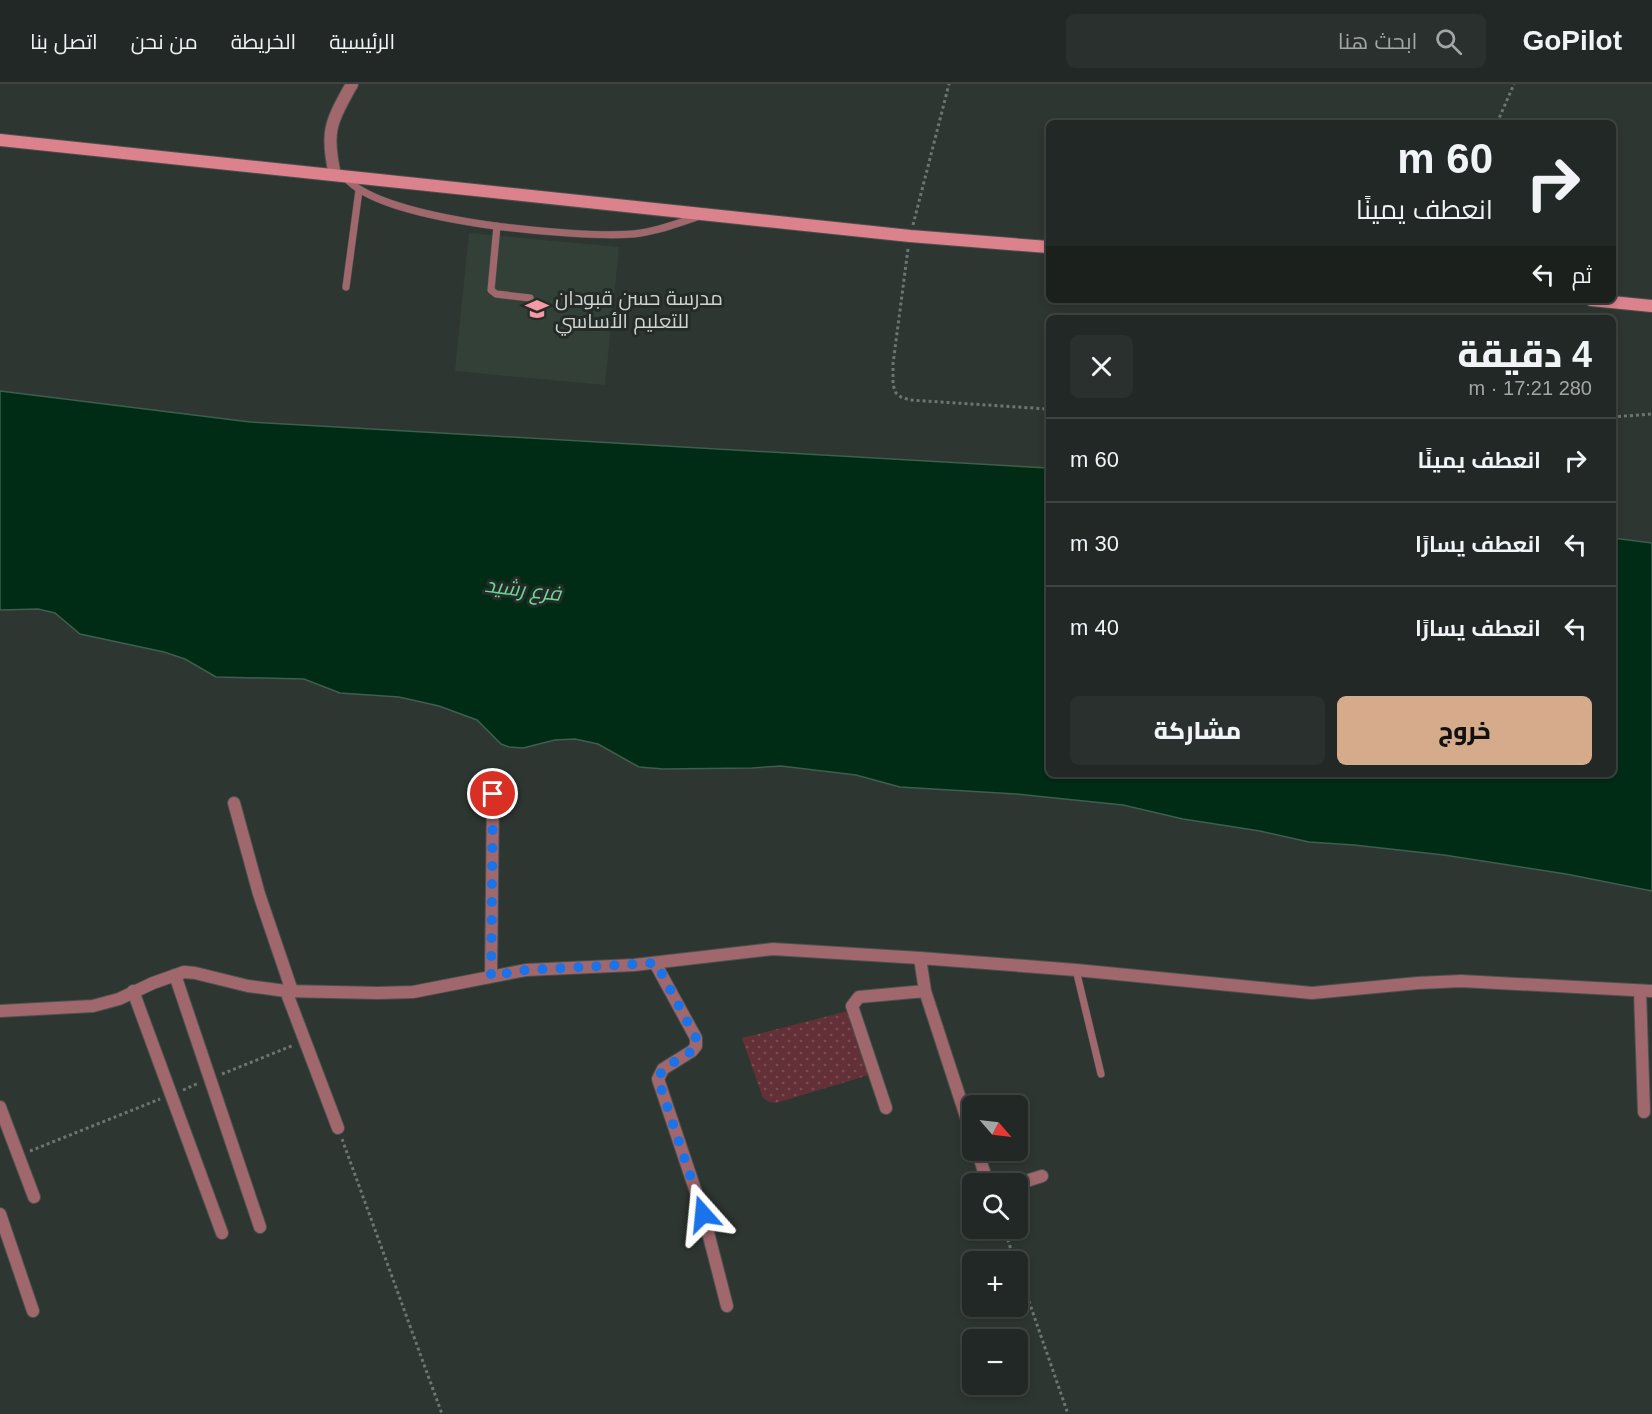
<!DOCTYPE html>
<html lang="ar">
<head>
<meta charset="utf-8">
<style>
	:root { --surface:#222825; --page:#2a302d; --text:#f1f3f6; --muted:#a2a6a7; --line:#3f4442; --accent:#d6ab8b }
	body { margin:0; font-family:Helvetica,Cairo,sans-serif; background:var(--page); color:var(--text); direction:rtl; height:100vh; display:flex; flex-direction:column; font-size:22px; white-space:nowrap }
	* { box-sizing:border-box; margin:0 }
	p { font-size:20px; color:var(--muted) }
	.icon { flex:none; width:33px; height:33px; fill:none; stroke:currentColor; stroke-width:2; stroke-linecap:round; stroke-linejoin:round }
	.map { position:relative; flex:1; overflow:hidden; direction:ltr }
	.details { position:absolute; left:1046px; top:231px; width:570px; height:462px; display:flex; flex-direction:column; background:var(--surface); border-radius:9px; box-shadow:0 3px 9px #0003,0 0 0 2px var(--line); direction:rtl }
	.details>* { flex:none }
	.hud { position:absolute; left:1046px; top:36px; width:570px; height:183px; border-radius:9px; box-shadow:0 3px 9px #0003,0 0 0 2px var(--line); direction:rtl; background:#222825; color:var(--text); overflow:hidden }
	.needle { width:39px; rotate:118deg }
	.fabs { position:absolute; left:962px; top:1011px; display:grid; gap:12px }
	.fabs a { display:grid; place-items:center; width:66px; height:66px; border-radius:9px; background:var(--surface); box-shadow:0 3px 9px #0003,0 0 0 2px var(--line); font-size:30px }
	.pin { position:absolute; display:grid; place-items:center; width:51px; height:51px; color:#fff; margin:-26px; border:3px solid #fff; border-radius:50%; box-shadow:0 2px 6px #0007 }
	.me { position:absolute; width:66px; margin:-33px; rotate:342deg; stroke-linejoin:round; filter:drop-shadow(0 0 4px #0008) }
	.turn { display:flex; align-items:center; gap:21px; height:126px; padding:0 24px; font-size:27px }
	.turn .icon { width:78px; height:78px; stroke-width:2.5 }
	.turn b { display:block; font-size:42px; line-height:51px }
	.then { display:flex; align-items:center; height:57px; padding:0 24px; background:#0003; gap:12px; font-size:22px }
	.round { display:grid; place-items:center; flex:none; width:63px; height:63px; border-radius:9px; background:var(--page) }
	.headline { display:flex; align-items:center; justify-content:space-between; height:102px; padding:0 24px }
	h1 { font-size:36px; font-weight:800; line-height:45px }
	.cta { display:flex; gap:12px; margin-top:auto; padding:12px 24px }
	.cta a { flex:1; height:69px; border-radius:9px; background:var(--accent); color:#111; font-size:24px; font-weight:800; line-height:69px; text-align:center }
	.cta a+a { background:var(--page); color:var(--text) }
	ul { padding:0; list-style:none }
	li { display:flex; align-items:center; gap:18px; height:84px; padding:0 24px; border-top:2px solid var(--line) }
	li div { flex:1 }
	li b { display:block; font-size:22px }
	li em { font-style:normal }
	header { display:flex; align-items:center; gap:36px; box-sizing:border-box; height:84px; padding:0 30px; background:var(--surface); border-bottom:2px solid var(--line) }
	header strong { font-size:28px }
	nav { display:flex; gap:33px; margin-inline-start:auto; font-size:21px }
	.search { width:420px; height:54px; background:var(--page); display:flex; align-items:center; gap:15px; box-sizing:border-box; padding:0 21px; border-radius:9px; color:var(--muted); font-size:22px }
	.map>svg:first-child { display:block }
</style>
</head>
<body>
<header>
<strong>GoPilot</strong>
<div class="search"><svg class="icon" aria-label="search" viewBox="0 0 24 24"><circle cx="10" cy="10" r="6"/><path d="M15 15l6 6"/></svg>ابحث هنا</div>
<nav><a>الرئيسية</a><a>الخريطة</a><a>من نحن</a><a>اتصل بنا</a></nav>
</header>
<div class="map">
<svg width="1652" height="1330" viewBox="0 0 1652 1330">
	<defs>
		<pattern id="grass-dots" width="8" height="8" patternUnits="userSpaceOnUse" patternTransform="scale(1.5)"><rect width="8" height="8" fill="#643037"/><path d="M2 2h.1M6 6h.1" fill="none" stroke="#794d53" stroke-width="1.8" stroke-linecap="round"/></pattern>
	</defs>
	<rect width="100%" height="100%" fill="#2e3631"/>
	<path fill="#324037" d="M 469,149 L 619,163 L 605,301 L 455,287 Z"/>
	<path fill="url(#grass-dots)" d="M 852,926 L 872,990 L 776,1019 L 769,1018 L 763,1014 L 742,954 Z"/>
	<path fill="#002c16" stroke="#3e5e4e" stroke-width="1.5" d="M 0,307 L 250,338 L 1048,384 L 1048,690 L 1612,690 L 1613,454 L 1652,459 L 1652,807 L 1566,790 L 1444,771 L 1354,761 L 1309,758 L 1260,747 L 1183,735 L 1123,721 L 1016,710 L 900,703 L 856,691 L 781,682 L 752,684 L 663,685 L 639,683 L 598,660 L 575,655 L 555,656 L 523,664 L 509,663 L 501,660 L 477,636 L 439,622 L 399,613 L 340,609 L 304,595 L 216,593 L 185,575 L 164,568 L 80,550 L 55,529 L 38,525 L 0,526 Z"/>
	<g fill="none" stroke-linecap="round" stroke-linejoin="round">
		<g stroke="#4b524e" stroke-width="8">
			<path id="lane" d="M 346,94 C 383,138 575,154 633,150 C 656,148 678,139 700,132
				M 497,142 L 491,206 L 496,210 L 530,214
				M 346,203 L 359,106
				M 1076,886 L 1101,990"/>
		</g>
		<g stroke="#4b524e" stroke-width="14">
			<path id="street" d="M 335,91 C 325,47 331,38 352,0
				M 234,719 L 259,810 L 292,907
				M 920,874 L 925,907 L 972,1051
				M 655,879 L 696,954 L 696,962 L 692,967 L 663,985 L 658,995 L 703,1129 L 727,1222
				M 175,891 L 260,1143
				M 491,892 L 493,710
				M 133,907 L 222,1149
				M 286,907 L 338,1044
				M 1640,907 L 1644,1028
				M 0,927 L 93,922 L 119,915 L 153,899 L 184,888 L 195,889 L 248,902 L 286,907 L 378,909 L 413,908 L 526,886 L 634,881 L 773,865 L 920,874 L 1076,886 L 1312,909 L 1418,899 L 1461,897 L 1652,907
				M 0,1023 L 34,1113
				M 886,1024 L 852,922 L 859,913 L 925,907
				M 977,1066 L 988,1100
				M 1017,1100 L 1042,1092
				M 0,1130 L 33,1227"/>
		</g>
		<g stroke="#4b524e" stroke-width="14">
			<path id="secondary" d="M 0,56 L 910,152 L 1048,163
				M 1591,216 L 1652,222"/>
		</g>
		<path stroke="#6e7571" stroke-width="3" stroke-dasharray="3 3" stroke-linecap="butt" d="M 1497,39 L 1514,0
			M 913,141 L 949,0
			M 908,165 L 893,280 L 893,301 L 896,309 L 901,313 L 910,316 L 1048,325
			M 1612,333 L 1652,330
			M 222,990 L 294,961
			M 183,1006 L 199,999
			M 342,1055 L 442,1330
			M 30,1067 L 160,1015
			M 1004,1144 L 1015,1178
			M 1017,1183 L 1068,1330"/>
		<use href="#lane" stroke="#a0676d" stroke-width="7"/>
		<use href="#street" stroke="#a0676d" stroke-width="12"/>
		<use href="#secondary" stroke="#dc828c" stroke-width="12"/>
	</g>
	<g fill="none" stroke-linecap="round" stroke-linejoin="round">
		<path stroke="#1a73e8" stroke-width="10" stroke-dasharray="0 18" d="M 493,710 L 491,892 L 526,886 L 656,879 L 696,954 L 696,962 L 692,967 L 663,985 L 658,995 L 703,1130"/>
	</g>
	<defs>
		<g id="school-bare" transform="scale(1.8)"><path d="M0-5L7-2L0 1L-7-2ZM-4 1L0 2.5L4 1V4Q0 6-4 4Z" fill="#f49aa4" stroke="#252c27" stroke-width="2.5" paint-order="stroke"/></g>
	</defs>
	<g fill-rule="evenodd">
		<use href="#school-bare" x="537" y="225"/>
	</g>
	<g text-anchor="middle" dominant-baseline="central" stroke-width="6" stroke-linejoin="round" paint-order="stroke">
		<g font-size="20" fill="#cfd4d1" stroke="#252c27" text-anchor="start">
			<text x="555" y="214">مدرسة حسن قبودان<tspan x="555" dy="23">للتعليم الأساسي</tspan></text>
		</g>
		<g font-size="21" font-style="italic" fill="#6dd799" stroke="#252c27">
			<text transform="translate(523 505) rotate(7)">فرع رشيد</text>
		</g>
	</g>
</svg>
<div class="fabs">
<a><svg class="needle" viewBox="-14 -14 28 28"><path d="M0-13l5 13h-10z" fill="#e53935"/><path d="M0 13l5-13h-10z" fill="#a2a6a7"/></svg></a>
<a><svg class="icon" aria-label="search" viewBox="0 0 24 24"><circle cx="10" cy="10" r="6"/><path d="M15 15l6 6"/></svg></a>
<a>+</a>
<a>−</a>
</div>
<div class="pin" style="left:493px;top:710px;background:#d93025"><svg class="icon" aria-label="arrive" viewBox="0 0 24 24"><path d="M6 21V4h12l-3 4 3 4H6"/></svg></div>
<svg class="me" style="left:703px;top:1130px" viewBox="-20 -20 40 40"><path d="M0-17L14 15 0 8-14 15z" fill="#1a73e8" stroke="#fff" stroke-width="4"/></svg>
<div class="hud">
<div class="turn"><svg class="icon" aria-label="right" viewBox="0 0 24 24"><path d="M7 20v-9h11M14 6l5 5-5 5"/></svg><div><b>60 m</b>انعطف يمينًا</div></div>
<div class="then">ثم<svg class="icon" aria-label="left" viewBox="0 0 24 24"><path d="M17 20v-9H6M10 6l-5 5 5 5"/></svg></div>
</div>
<section class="details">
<div class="headline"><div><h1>4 دقيقة</h1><p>280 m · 17:21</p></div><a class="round"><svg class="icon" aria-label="close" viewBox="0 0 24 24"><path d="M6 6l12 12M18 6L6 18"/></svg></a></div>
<ul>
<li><svg class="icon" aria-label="right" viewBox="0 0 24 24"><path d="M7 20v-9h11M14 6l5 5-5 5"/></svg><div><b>انعطف يمينًا</b></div><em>60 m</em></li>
<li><svg class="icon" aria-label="left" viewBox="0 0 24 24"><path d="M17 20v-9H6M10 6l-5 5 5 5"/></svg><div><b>انعطف يسارًا</b></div><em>30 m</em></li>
<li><svg class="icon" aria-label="left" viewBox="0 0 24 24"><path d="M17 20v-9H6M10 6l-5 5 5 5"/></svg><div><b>انعطف يسارًا</b></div><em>40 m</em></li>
</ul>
<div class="cta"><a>خروج</a><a>مشاركة</a></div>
</section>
</div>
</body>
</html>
